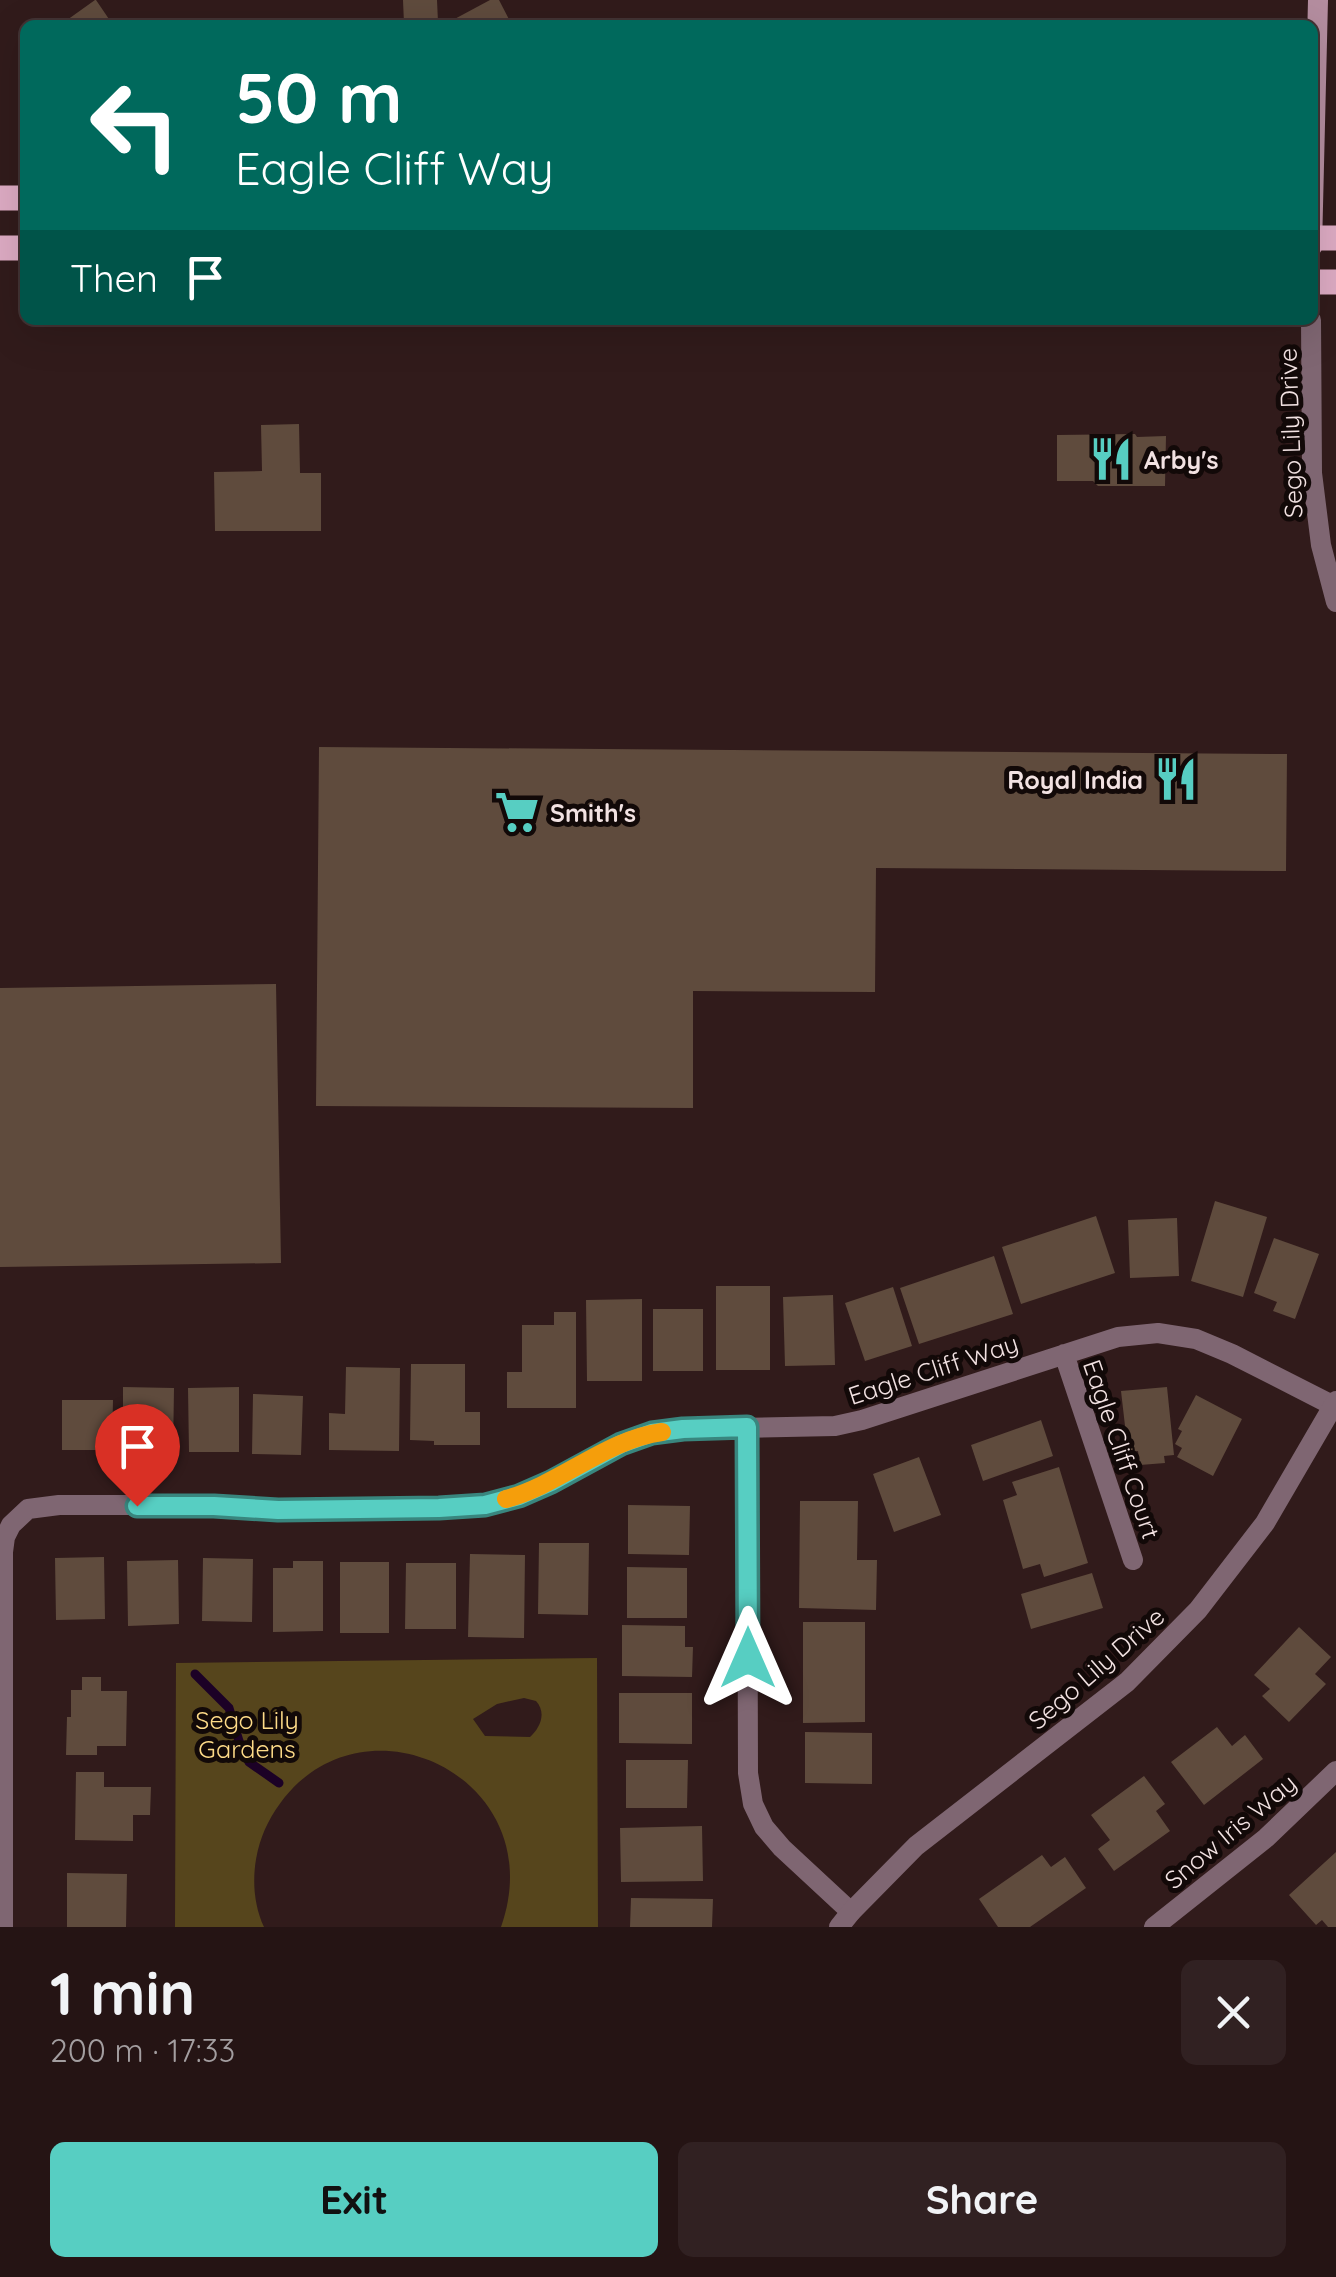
<!DOCTYPE html>
<html lang="en">
<head>
<meta charset="utf-8">
<style>
	:root { --surface:#251414; --page:#312122; --text:#f1f3f6; --muted:#a39ea0; --line:#423334; --accent:#57cec2 }
	body { margin:0; font-family:Quicksand,sans-serif; background:var(--page); color:var(--text); height:100vh; display:flex; flex-direction:column; font-size:38px; white-space:nowrap }
	* { box-sizing:border-box; margin:0 }
	p { font-size:32px; color:var(--muted) }
	.icon { flex:none; width:55px; height:55px; fill:none; stroke:currentColor; stroke-width:2; stroke-linecap:round; stroke-linejoin:round }
	.map { position:relative; height:1927px; overflow:hidden }
	.panel { display:flex; flex-direction:column; background:var(--surface); flex:1 }
	.panel>* { flex:none }
	.guide { position:absolute; left:20px; top:20px; width:1298px; height:305px; border-radius:15px; box-shadow:0 10px 40px #0002,0 0 0 2px var(--line); background:#00695c; color:#fff; overflow:hidden }
	.pin { position:absolute; display:grid; place-items:center; width:85px; height:85px; color:#fff; margin:-102px -42px; border-radius:50% 50% 50% 0; rotate:-45deg; box-shadow:0 0 10px #0007 }
	.pin .icon { rotate:45deg }
	.me { position:absolute; width:110px; margin:-55px; rotate:0deg; stroke-linejoin:round; filter:drop-shadow(0 0 8px #0008) }
	.turn { display:flex; align-items:center; gap:35px; height:210px; padding:0 50px; font-size:45px }
	.turn .icon { width:130px; height:130px; stroke-width:2.5 }
	.turn b { display:block; font-size:70px; line-height:85px }
	.then { display:flex; align-items:center; height:95px; padding:0 50px; background:#0003; gap:20px; font-size:38px }
	.round { display:grid; place-items:center; flex:none; width:105px; height:105px; border-radius:15px; background:var(--page) }
	.summary { display:flex; align-items:center; justify-content:space-between; height:170px; padding:0 50px }
	h1 { font-size:60px; font-weight:800; line-height:75px }
	.primary-button { display:flex; gap:20px; margin-top:auto; padding:20px 50px }
	.primary-button a { flex:1; height:115px; border-radius:15px; background:var(--accent); color:#111; font-size:40px; font-weight:800; line-height:115px; text-align:center }
	.primary-button a+a { background:var(--page); color:var(--text) }
	.map>svg:first-child { display:block }
</style>
</head>
<body>
<div class="map">
<svg width="1336" height="1927" viewBox="0 0 1336 1927">
	<rect width="100%" height="100%" fill="#311b1b"/>
	<path fill="#56451c" fill-rule="evenodd" d="M 597,1658 L 598,1927 L 501,1927 C 556,1771 344,1678 268,1823 C 252,1854 249,1895 264,1927 L 175,1927 L 176,1663 ZM 524,1698 L 536,1701 C 547,1713 540,1728 530,1737 L 485,1736 L 473,1719 L 497,1704 Z"/>
	<g fill="none" stroke-linecap="round" stroke-linejoin="round">
		<path stroke="#1c0126" stroke-width="9" d="M 195,1674 L 229,1708 L 239,1741 L 249,1762 L 279,1783"/>
	</g>
	<path fill="#5f4b3d" d="M 96,0 L 113,25 L 60,25 L 95,0 Z
		M 403,0 L 437,0 L 438,22 L 404,24 Z
		M 490,0 L 499,0 L 512,25 L 450,25 L 449,22 Z
		M 299,424 L 300,473 L 321,473 L 321,531 L 215,531 L 214,472 L 262,471 L 261,425 Z
		M 1135,434 L 1137,437 L 1166,436 L 1165,486 L 1098,486 L 1093,481 L 1057,481 L 1057,435 Z
		M 319,747 L 1287,754 L 1286,871 L 876,868 L 875,992 L 693,991 L 693,1108 L 316,1106 Z
		M 276,984 L 281,1263 L 0,1267 L 0,988 Z
		M 1215,1201 L 1267,1217 L 1243,1297 L 1191,1281 Z
		M 1096,1216 L 1115,1273 L 1021,1304 L 1002,1247 Z
		M 1177,1218 L 1179,1276 L 1130,1278 L 1128,1220 Z
		M 1274,1238 L 1319,1254 L 1295,1319 L 1273,1311 L 1277,1302 L 1254,1293 Z
		M 994,1256 L 1013,1314 L 919,1344 L 900,1288 Z
		M 716,1286 L 770,1286 L 770,1370 L 716,1370 Z
		M 893,1287 L 912,1346 L 865,1361 L 845,1303 Z
		M 833,1295 L 835,1365 L 785,1366 L 783,1297 Z
		M 642,1299 L 642,1381 L 587,1381 L 586,1300 Z
		M 653,1309 L 703,1309 L 703,1371 L 653,1371 Z
		M 554,1312 L 576,1312 L 576,1408 L 507,1408 L 507,1372 L 522,1372 L 522,1325 L 554,1325 Z
		M 411,1364 L 465,1364 L 465,1412 L 480,1412 L 480,1445 L 434,1445 L 434,1441 L 410,1440 Z
		M 346,1367 L 400,1368 L 399,1451 L 329,1450 L 329,1413 L 345,1414 Z
		M 123,1387 L 174,1388 L 173,1452 L 123,1452 Z
		M 239,1387 L 239,1452 L 189,1452 L 188,1388 Z
		M 1167,1387 L 1174,1455 L 1164,1456 L 1165,1463 L 1140,1465 L 1138,1451 L 1128,1452 L 1121,1391 Z
		M 253,1394 L 303,1396 L 301,1455 L 252,1454 Z
		M 1196,1395 L 1242,1419 L 1213,1476 L 1177,1457 L 1182,1448 L 1175,1444 L 1182,1431 L 1178,1429 Z
		M 62,1400 L 113,1400 L 112,1450 L 62,1450 Z
		M 1041,1420 L 1053,1456 L 983,1481 L 971,1445 Z
		M 919,1457 L 941,1515 L 894,1532 L 873,1474 Z
		M 1059,1467 L 1088,1563 L 1044,1577 L 1040,1564 L 1023,1569 L 1003,1500 L 1017,1495 L 1012,1482 Z
		M 800,1501 L 858,1501 L 857,1560 L 877,1560 L 876,1610 L 799,1608 Z
		M 628,1505 L 690,1506 L 689,1555 L 628,1554 Z
		M 539,1543 L 589,1543 L 588,1615 L 538,1614 Z
		M 470,1554 L 525,1555 L 524,1638 L 468,1637 Z
		M 104,1557 L 105,1619 L 56,1620 L 55,1558 Z
		M 203,1558 L 253,1559 L 252,1622 L 202,1621 Z
		M 178,1560 L 179,1624 L 128,1626 L 127,1561 Z
		M 293,1561 L 323,1561 L 323,1631 L 273,1632 L 273,1568 L 293,1568 Z
		M 340,1562 L 389,1562 L 389,1633 L 340,1633 Z
		M 406,1563 L 456,1563 L 456,1629 L 405,1629 Z
		M 627,1567 L 687,1568 L 687,1618 L 627,1618 Z
		M 1092,1573 L 1103,1608 L 1031,1629 L 1021,1594 Z
		M 803,1622 L 865,1622 L 865,1722 L 803,1723 Z
		M 622,1625 L 685,1626 L 685,1647 L 693,1647 L 692,1677 L 622,1676 Z
		M 1299,1627 L 1331,1657 L 1315,1674 L 1326,1684 L 1289,1722 L 1262,1696 L 1270,1689 L 1254,1675 Z
		M 82,1677 L 101,1677 L 101,1691 L 127,1691 L 126,1746 L 97,1746 L 97,1755 L 66,1755 L 67,1717 L 71,1717 L 71,1690 L 82,1690 Z
		M 619,1693 L 692,1693 L 692,1744 L 619,1743 Z
		M 1217,1727 L 1232,1746 L 1245,1735 L 1263,1759 L 1204,1805 L 1171,1762 Z
		M 805,1732 L 872,1733 L 872,1784 L 805,1783 Z
		M 626,1760 L 688,1760 L 687,1808 L 626,1808 Z
		M 76,1772 L 104,1772 L 104,1787 L 151,1787 L 150,1815 L 133,1815 L 133,1841 L 75,1840 Z
		M 1144,1776 L 1165,1804 L 1156,1811 L 1170,1831 L 1114,1871 L 1098,1849 L 1110,1840 L 1091,1815 Z
		M 702,1826 L 703,1881 L 621,1882 L 620,1828 Z
		M 1336,1852 L 1336,1927 L 1328,1927 L 1322,1920 L 1316,1925 L 1289,1895 Z
		M 1042,1855 L 1051,1867 L 1065,1857 L 1086,1888 L 1030,1927 L 998,1927 L 979,1899 Z
		M 67,1873 L 127,1874 L 126,1927 L 67,1927 Z
		M 631,1898 L 713,1899 L 712,1927 L 630,1927 Z"/>
	<g fill="none" stroke-linecap="round" stroke-linejoin="round">
		<path stroke="#7f6672" stroke-width="20" d="M 1064,1354 L 1133,1560
			M 747,1427 L 748,1773 L 753,1804 L 764,1827 L 782,1848 L 851,1912
			M 3,1927 L 3,1552 L 5,1537 L 11,1525 L 28,1509 L 59,1505 L 214,1505 L 278,1510 L 439,1508 L 485,1505 L 519,1495 L 551,1482 L 621,1444 L 652,1433 L 683,1429 L 835,1426 L 862,1420 L 1118,1337 L 1158,1333 L 1196,1339 L 1232,1354 L 1334,1406
			M 1154,1927 L 1266,1838 L 1336,1771"/>
		<path stroke="#7f6672" stroke-width="20" d="M 1311,320 L 1312,473 L 1321,545 L 1336,602
			M 839,1927 L 851,1912 L 916,1846 L 1127,1682 L 1198,1610 L 1265,1523 L 1336,1401"/>
		<path stroke="#b48d9f" stroke-width="20" d="M 1312,247 L 1318,0"/>
		<path stroke="#ddabc3" stroke-width="25" d="M 0,198 L 25,198
			M 1312,238 L 1336,238
			M 0,248 L 25,248
			M 1312,282 L 1336,282"/>
	</g>
	<g fill="none" stroke-linecap="round" stroke-linejoin="round">
		<g stroke="#39867e" stroke-width="25">
			<path id="route" d="M 137,1506 L 214,1506 L 278,1510 L 439,1508 L 485,1505 L 519,1496 L 551,1482 L 621,1444 L 652,1433 L 683,1429 L 747,1427 L 748,1658"/>
		</g>
		<use href="#route" stroke="#57cec2" stroke-width="18"/>
		<path stroke="#f59e0b" stroke-width="18" d="M 506,1499 C 561,1484 605,1440 662,1432"/>
	</g>
	<defs>
		<g id="restaurant-bare" transform="scale(3.45)"><path d="M-5-6h1v4h1v-4h1v4h1v-4h1v5L-1.5 .5V6h-2V.5L-5-1ZM5-6V6H3V1.5H1.5Q1.5-4 5-6Z" fill="#57cec2" stroke="#120908" stroke-width="2.5" paint-order="stroke"/></g>
		<g id="supermarket-bare" transform="scale(3.45)"><path d="M-6-5.5h2.5l.6 2H6L4.5 2H-2.5L-4.4-4H-6ZM-1.5 3.2a1.3 1.3 0 1 0 .1 0ZM3 3.2a1.3 1.3 0 1 0 .1 0Z" fill="#57cec2" stroke="#120908" stroke-width="2.5" paint-order="stroke"/></g>
	</defs>
	<g fill-rule="evenodd">
		<use href="#restaurant-bare" x="1111" y="459"/>
		<use href="#restaurant-bare" x="1176" y="779"/>
		<use href="#supermarket-bare" x="517" y="812"/>
	</g>
	<g text-anchor="middle" dominant-baseline="central" stroke-width="10" stroke-linejoin="round" paint-order="stroke">
		<g font-size="25" fill="#f2e2e2" stroke="#120908">
			<text transform="translate(1290 433) rotate(-92)">Sego Lily Drive</text>
			<text transform="translate(933 1369) rotate(-18)">Eagle Cliff Way</text>
			<text transform="translate(1122 1449) rotate(71)">Eagle Cliff Court</text>
			<text transform="translate(1096 1668) rotate(-41)">Sego Lily Drive</text>
			<text transform="translate(1230 1831) rotate(-40)">Snow Iris Way</text>
		</g>
		<g font-size="25" font-weight="bold" fill="#f2e2e2" stroke="#120908" text-anchor="start">
			<text x="1144" y="459">Arby's</text>
			<text x="1143" y="779" text-anchor="end">Royal India</text>
			<text x="550" y="812">Smith's</text>
		</g>
		<g font-size="25" fill="#ffdc89" stroke="#120908">
			<text x="247" y="1719">Sego Lily<tspan x="247" dy="29">Gardens</tspan></text>
		</g>
	</g>
</svg>
<div class="pin" style="left:137px;top:1506px;background:#d93025"><svg class="icon" aria-label="arrive" viewBox="0 0 24 24"><path d="M6 21V4h12l-3 4 3 4H6"/></svg></div>
<svg class="me" style="left:748px;top:1658px" viewBox="-20 -20 40 40"><path d="M0-17L14 15 0 8-14 15z" fill="#57cec2" stroke="#fff" stroke-width="4"/></svg>
<div class="guide">
<div class="turn"><svg class="icon" aria-label="left" viewBox="0 0 24 24"><path d="M17 20v-9H6M10 6l-5 5 5 5"/></svg><div><b>50 m</b>Eagle Cliff Way</div></div>
<div class="then">Then<svg class="icon" aria-label="arrive" viewBox="0 0 24 24"><path d="M6 21V4h12l-3 4 3 4H6"/></svg></div>
</div>
</div>
<section class="panel">
<div class="summary"><div><h1>1 min</h1><p>200 m · 17:33</p></div><a class="round"><svg class="icon" aria-label="close" viewBox="0 0 24 24"><path d="M6 6l12 12M18 6L6 18"/></svg></a></div>
<div class="primary-button"><a>Exit</a><a>Share</a></div>
</section>
</body>
</html>
